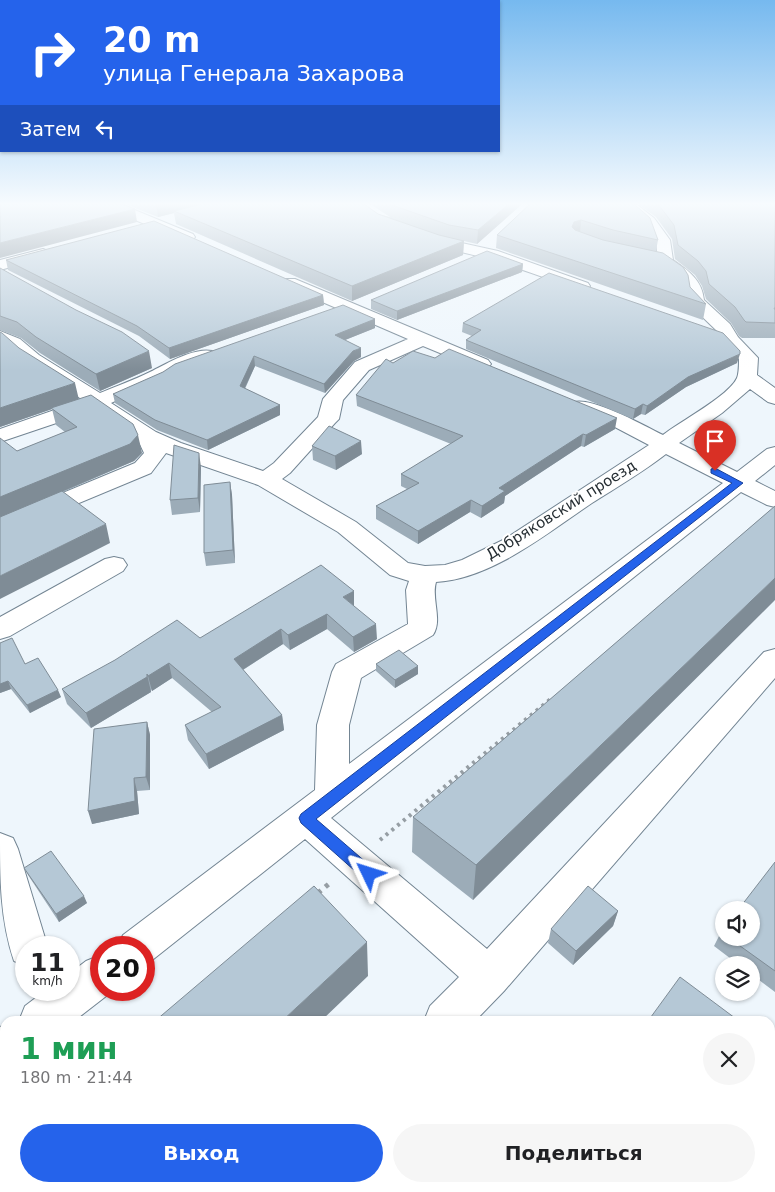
<!DOCTYPE html>
<html lang="ru">
<head>
<meta charset="utf-8">
<style>
	:root { --surface:#fff; --page:#f6f6f6; --text:#202124; --muted:#757577; --accent:#2563eb }
	body { margin:0; font-family:"DejaVu Sans",sans-serif; background:var(--page); color:var(--text); height:100vh; display:flex; flex-direction:column; font-size:19px; white-space:nowrap }
	* { box-sizing:border-box; margin:0 }
	p { font-size:16px; color:var(--muted) }
	.icon { flex:none; width:28px; height:28px; fill:none; stroke:currentColor; stroke-width:2; stroke-linecap:round; stroke-linejoin:round }
	.map { position:relative; flex:1; overflow:hidden }
	.side { position:absolute; left:0px; top:1016px; width:775px; height:176px; display:flex; flex-direction:column; background:var(--surface); border-radius:15px 15px 0 0; box-shadow:0 1px 4px #0004 }
	.side>* { flex:none }
	.hud { position:absolute; left:0px; top:0px; width:500px; height:152px; box-shadow:0 1px 4px #0004; background:#2563eb; color:#fff; overflow:hidden }
	.controls { position:absolute; left:715px; top:901px; display:grid; gap:10px }
	.controls a { display:grid; place-items:center; width:45px; height:45px; border-radius:50%; background:var(--surface); box-shadow:0 1px 4px #0004; font-size:25px }
	.speed { position:absolute; left:15px; top:936px; display:flex; gap:10px; font-size:25px; font-weight:700; text-align:center }
	.speed>* { display:grid; place-content:center; width:65px; height:65px; border-radius:50%; background:var(--surface); box-shadow:0 1px 4px #0004; line-height:1 }
	.speed small { font-size:12px; font-weight:400 }
	.speed .limit { border:8px solid #d22; background:#fff; color:#111 }
	.pin { position:absolute; display:grid; place-items:center; width:42px; height:42px; color:#fff; margin:-51px -21px; border-radius:50% 50% 50% 0; rotate:-45deg; box-shadow:0 0 5px #0007 }
	.pin .icon { rotate:45deg }
	.me { position:absolute; width:55px; margin:-28px; rotate:311deg; stroke-linejoin:round; filter:drop-shadow(0 0 4px #0008) }
	.turn { display:flex; align-items:center; gap:18px; height:105px; padding:0 20px; font-size:22px }
	.turn .icon { width:65px; height:65px; stroke-width:2.5 }
	.turn b { display:block; font-size:35px; line-height:42px }
	.then { display:flex; align-items:center; height:48px; padding:0 20px; background:#0003; gap:10px; font-size:19px }
	.round { display:grid; place-items:center; flex:none; width:52px; height:52px; border-radius:26px; background:var(--page) }
	.overview { display:flex; align-items:center; justify-content:space-between; height:85px; padding:0 20px }
	h1 { font-size:30px; font-weight:800; line-height:38px; color:#1e9e55 }
	.button { display:flex; gap:10px; margin-top:auto; padding:10px 20px }
	.button a { flex:1; height:58px; border-radius:30px; background:var(--accent); color:#fff; font-size:20px; font-weight:800; line-height:58px; text-align:center }
	.button a+a { background:var(--page); color:var(--text) }
	.map>svg:first-child { display:block }
</style>
</head>
<body>
<div class="map">
<svg width="775" height="1192" viewBox="0 0 775 1192">
	<rect width="100%" height="100%" fill="#eef6fc"/>
	<path fill="#99d4fe" d="M 297,1188 L 407,1188 L 403,1192 L 293,1192 Z"/>
	<g fill="none" stroke-linecap="round" stroke-linejoin="round">
		<g stroke="#738593" stroke-width="2">
			<path id="minor" d="M 102,204 L 120,204 L 193,234 L 195,237 L 193,240 L 183,240 L 104,207 Z
				M 621,204 L 636,204 L 654,218 L 670,240 L 673,260 C 689,271 702,280 704,300 L 730,324 L 738,337 L 758,358 L 757,375 L 775,388 L 775,404 L 768,402 L 750,389 L 722,413 L 679,443 L 737,472 L 767,449 L 775,447 L 775,465 L 755,481 L 775,491 L 775,507 L 767,505 L 741,492 L 331,818 L 487,949 L 764,652 L 775,649 L 775,678 L 504,991 L 475,1021 L 424,1021 L 430,1006 L 459,977 L 305,839 L 151,961 L 144,964 L 144,948 L 117,948 L 123,935 L 315,790 L 317,725 L 332,672 L 336,664 L 408,624 L 406,590 L 409,581 L 390,575 L 338,532 L 258,485 L 166,453 L 151,473 L 0,536 L 0,519 L 135,463 L 144,453 L 138,440 L 95,410 L 0,442 L 0,429 L 83,400 L 25,363 L 8,347 L 0,343 L 0,331 L 20,339 L 39,355 L 100,393 C 116,386 134,380 150,372 C 166,364 194,347 212,351 L 214,355 L 212,359 C 177,372 145,388 111,403 L 156,432 L 181,443 L 263,471 L 274,463 L 318,417 L 323,399 L 355,362 L 408,339 L 283,285 L 281,282 L 283,279 L 295,279 L 488,360 L 491,364 L 488,368 L 481,370 L 423,346 L 369,370 L 343,400 L 339,419 L 335,423 L 290,473 L 282,479 L 356,522 L 408,563 L 425,566 L 445,565 L 462,560 L 505,539 L 649,445 L 611,425 L 574,410 L 571,406 L 574,402 C 593,397 643,425 663,435 C 679,422 729,396 737,378 C 739,373 739,365 739,359 L 725,344 L 717,331 L 690,305 C 685,297 688,288 682,281 C 675,273 664,270 658,262 L 656,240 L 644,224 ZM 666,454 L 723,483 L 349,764 L 349,725 L 361,678 L 433,635 C 443,620 431,599 436,582 C 492,579 547,533 592,503 C 617,487 643,472 666,454 Z
				M 428,234 L 448,240 L 498,251 L 588,283 L 590,286 L 588,289 L 576,289 C 537,275 498,260 457,251 C 446,249 428,247 421,238 L 423,235 Z
				M 43,249 L 48,251 L 51,254 L 48,257 L 0,270 L 0,260 Z
				M 114,557 L 123,559 L 127,565 L 123,571 L 10,636 L 0,639 L 0,617 L 105,559 Z
				M 0,833 L 13,838 L 18,849 L 48,948 L 26,948 L 26,966 L 14,961 C 0,919 0,879 0,833 Z
				M 101,955 L 101,990 L 114,990 L 74,1021 L 19,1021 L 25,1006 L 46,990 L 69,990 L 69,974 L 86,961 Z
				M 5,1025 L 5,1070 L 0,1072 L 0,1027 Z
				M 256,1188 L 308,1188 L 306,1192 L 254,1192 Z"/>
		</g>
		<path stroke="#969ea4" stroke-width="4" stroke-dasharray="3 4.5" stroke-linecap="butt" d="M 380,840 L 553,697"/>
		<path stroke="#969ea4" stroke-width="5" stroke-dasharray="4 5.5" stroke-linecap="butt" d="M 318,893 L 330,883
			M 440,1188 L 440,1192"/>
		<use href="#minor" fill="#fff" fill-rule="evenodd"/>
	</g>
	<path fill="#9cacb8" d="M 125,204 L 364,204 L 378,214 L 390,217 L 370,204 L 522,204 L 477,244 L 464,241 L 463,255 L 352,301 L 176,224 L 174,213 L 158,217 Z
		M 530,204 L 658,240 L 656,251 L 706,304 L 703,320 L 496,248 L 497,235 Z
		M 638,204 L 775,204 L 775,338 L 742,338 L 739,336 L 731,323 L 706,299 L 702,286 L 695,275 L 675,259 L 672,239 L 656,217 Z
		M 6,260 L 323,295 L 324,305 L 170,359 L 139,336 L 8,270 Z
		M 523,264 L 522,272 L 397,320 L 371,309 L 371,300 Z
		M 0,268 L 152,368 L 100,391 L 40,353 L 21,338 L 0,330 Z
		M 375,319 L 375,328 L 345,340 L 361,357 L 354,361 L 325,393 L 255,366 L 245,389 L 280,405 L 280,415 L 208,450 L 157,430 L 115,403 L 113,394 Z
		M 463,323 L 737,363 L 686,387 L 645,415 L 641,414 L 633,419 L 466,349 L 466,340 L 472,336 L 462,332 Z
		M 19,348 L 142,453 L 134,461 L 63,492 L 110,543 L 17,451 L 65,432 L 56,425 L 52,409 L 0,427 Z
		M 393,363 L 615,429 L 584,447 L 581,446 L 505,496 L 504,503 L 481,518 L 470,512 L 418,544 L 376,519 L 376,506 L 407,489 L 401,486 L 401,474 L 451,444 L 357,406 L 356,395 Z
		M 312,446 L 362,454 L 336,470 L 313,460 Z
		M 201,467 L 200,512 L 172,515 L 170,500 Z
		M 230,482 L 232,495 L 235,563 L 206,566 L 204,553 Z
		M 775,506 L 473,900 L 412,852 L 413,817 Z
		M 354,606 L 377,639 L 354,652 L 327,629 L 290,650 L 283,644 L 243,670 L 282,715 L 284,730 L 209,769 L 188,740 L 185,725 L 212,712 L 172,678 L 152,691 L 151,689 L 151,692 L 91,728 L 67,704 L 62,689 L 200,638 Z
		M 0,643 L 25,664 L 61,697 L 30,713 L 11,689 L 0,693 Z
		M 376,664 L 418,666 L 418,674 L 395,688 L 376,671 Z
		M 147,722 L 150,735 L 150,790 L 137,791 L 139,814 L 92,824 Z
		M 775,862 L 775,992 L 751,974 L 751,965 L 739,965 L 714,946 L 721,932 L 724,928 L 724,938 L 751,938 Z
		M 24,868 L 87,903 L 59,922 L 28,875 Z
		M 618,911 L 613,926 L 573,965 L 548,943 L 551,929 Z
		M 659,1188 L 715,1188 L 713,1192 L 664,1192 Z"/>
	<path fill="#7f8c96" d="M 156,204 L 206,204 L 174,211 L 174,213 L 158,217 Z
		M 509,204 L 522,204 L 477,244 L 478,230 Z
		M 135,209 L 137,222 L 0,258 L 0,243 Z
		M 581,220 L 580,233 L 572,235 L 572,227 L 574,222 Z
		M 464,241 L 463,255 L 352,301 L 352,286 Z
		M 523,264 L 522,272 L 397,320 L 397,311 Z
		M 323,295 L 324,305 L 170,359 L 169,348 Z
		M 375,319 L 375,328 L 335,344 L 335,335 Z
		M 361,348 L 361,357 L 354,361 L 325,393 L 324,384 L 353,351 Z
		M 149,351 L 152,368 L 100,391 L 96,374 Z
		M 740,354 L 737,363 L 686,387 L 645,415 L 647,406 L 688,377 Z
		M 254,356 L 255,366 L 241,396 L 240,386 Z
		M 75,383 L 79,400 L 51,408 L 52,409 L 0,427 L 0,408 Z
		M 643,404 L 641,414 L 633,419 L 635,409 Z
		M 280,405 L 280,415 L 208,450 L 207,440 Z
		M 617,418 L 615,429 L 584,447 L 586,435 Z
		M 583,434 L 581,446 L 505,496 L 504,503 L 481,518 L 482,506 L 499,488 Z
		M 138,435 L 142,453 L 134,461 L 0,518 L 0,497 Z
		M 361,441 L 362,454 L 336,470 L 335,456 Z
		M 199,453 L 201,467 L 200,512 L 198,498 Z
		M 230,482 L 232,495 L 235,563 L 233,550 Z
		M 471,500 L 470,512 L 418,544 L 418,531 Z
		M 106,524 L 110,543 L 0,599 L 0,576 Z
		M 775,578 L 775,600 L 473,900 L 476,865 Z
		M 354,591 L 354,606 L 343,597 Z
		M 327,614 L 327,629 L 290,650 L 288,635 Z
		M 376,624 L 377,639 L 354,652 L 353,637 Z
		M 281,629 L 283,644 L 236,674 L 234,659 Z
		M 169,663 L 172,678 L 152,691 L 148,676 Z
		M 418,666 L 418,674 L 395,688 L 395,680 Z
		M 147,674 L 151,692 L 91,728 L 86,713 Z
		M 8,681 L 11,689 L 0,693 L 0,684 Z
		M 58,690 L 61,697 L 30,713 L 27,705 Z
		M 282,715 L 284,730 L 209,769 L 206,754 Z
		M 147,722 L 150,735 L 150,790 L 146,777 Z
		M 134,778 L 137,791 L 139,814 L 92,824 L 88,811 Z
		M 84,896 L 87,903 L 59,922 L 56,914 Z
		M 618,911 L 613,926 L 573,965 L 576,951 Z
		M 367,942 L 368,976 L 321,1021 L 282,1021 Z
		M 105,1188 L 149,1188 L 144,1192 L 100,1192 Z"/>
	<path fill="#b5c8d6" stroke="#7f8c96" d="M 0,204 L 122,204 L 135,209 L 0,243 Z
		M 202,204 L 364,204 L 378,214 L 439,235 L 464,241 L 352,286 L 174,211 Z
		M 389,204 L 509,204 L 478,230 L 449,225 Z
		M 530,204 L 634,204 L 650,218 L 658,240 L 613,230 L 581,220 L 574,222 L 572,227 L 575,230 L 603,240 L 663,253 L 683,267 L 688,275 L 690,287 L 706,304 L 497,235 Z
		M 658,204 L 775,204 L 775,308 L 774,308 L 775,310 L 775,323 L 746,322 L 744,320 L 735,307 L 709,284 L 706,271 L 698,261 L 678,245 L 674,225 Z
		M 154,221 L 323,295 L 169,348 L 137,326 L 6,260 Z
		M 487,251 L 523,264 L 397,311 L 371,300 Z
		M 0,268 L 76,310 L 122,332 L 149,351 L 96,374 L 36,337 L 17,322 L 0,316 Z
		M 549,273 L 723,333 L 740,351 L 740,354 L 688,377 L 647,406 L 643,404 L 635,409 L 466,340 L 481,330 L 463,323 Z
		M 343,305 L 375,319 L 335,335 L 361,348 L 353,351 L 324,384 L 254,356 L 240,386 L 280,405 L 207,440 L 155,420 L 113,394 L 163,372 L 175,364 Z
		M 0,332 L 2,333 L 19,348 L 75,383 L 0,408 Z
		M 449,349 L 617,418 L 586,435 L 583,434 L 499,488 L 505,491 L 482,506 L 471,500 L 418,531 L 376,506 L 419,483 L 401,474 L 463,436 L 356,395 L 386,359 L 393,363 L 413,351 L 435,358 Z
		M 91,395 L 133,424 L 138,435 L 130,444 L 0,497 L 0,438 L 17,451 L 77,427 L 51,408 Z
		M 329,426 L 361,441 L 335,456 L 312,446 Z
		M 174,445 L 199,453 L 198,498 L 170,500 Z
		M 230,482 L 233,550 L 204,553 L 204,485 Z
		M 62,491 L 106,524 L 0,576 L 0,517 Z
		M 775,506 L 775,578 L 476,865 L 413,817 Z
		M 321,565 L 354,591 L 343,597 L 376,624 L 353,637 L 327,614 L 288,635 L 281,629 L 234,659 L 282,715 L 206,754 L 185,725 L 221,707 L 169,663 L 148,676 L 147,674 L 147,677 L 86,713 L 62,689 L 115,660 L 177,620 L 200,638 Z
		M 12,638 L 25,664 L 38,658 L 58,690 L 27,705 L 8,681 L 0,684 L 0,643 Z
		M 399,650 L 418,666 L 395,680 L 376,664 Z
		M 147,722 L 146,777 L 134,778 L 135,801 L 88,811 L 94,729 Z
		M 51,851 L 84,896 L 56,914 L 24,868 Z
		M 775,862 L 775,971 L 729,938 L 751,938 L 751,910 L 738,910 Z
		M 314,886 L 367,942 L 282,1021 L 155,1021 Z
		M 588,886 L 618,911 L 576,951 L 551,929 Z
		M 724,928 L 724,934 L 721,932 Z
		M 680,977 L 739,1021 L 648,1021 Z
		M 5,1148 L 5,1188 L 105,1188 L 100,1192 L 0,1192 L 0,1152 Z
		M 506,1188 L 602,1188 L 607,1192 L 503,1192 Z
		M 688,1188 L 715,1188 L 713,1192 L 694,1192 Z"/>
	<linearGradient id="sky" x2="0" y2="1"><stop stop-color="#76b9ef"/><stop offset="0.55" stop-color="#f7fbfe"/><stop offset="1" stop-color="#f7fbfe" stop-opacity="0"/></linearGradient>
	<rect width="775" height="371" fill="url(#sky)"/>
	<path fill="#2563eb" stroke="#184099" d="M 715,468 L 743,483 L 316,819 L 375,870 L 377,874 L 375,879 L 369,881 L 364,879 L 301,823 L 299,818 L 301,814 L 732,483 L 711,473 L 711,469 Z"/>
	<g text-anchor="middle" dominant-baseline="central" stroke-width="4" stroke-linejoin="round" paint-order="stroke">
		<g font-size="15" fill="#262e33" stroke="#fff">
			<text transform="translate(561 510) rotate(-32)">Добряковский проезд</text>
		</g>
	</g>
</svg>
<div class="controls">
<a><svg class="icon" aria-label="sound" viewBox="0 0 24 24"><path d="M4 9h4l5-4v14l-5-4H4zM17 9q2 3 0 6"/></svg></a>
<a><svg class="icon" aria-label="layers" viewBox="0 0 24 24"><path d="M12 4l9 5-9 5-9-5zM3 14l9 5 9-5"/></svg></a>
</div>
<div class="speed"><div>11<small>km/h</small></div><div class="limit">20</div></div>
<div class="pin" style="left:715px;top:471px;background:#d93025"><svg class="icon" aria-label="arrive" viewBox="0 0 24 24"><path d="M6 21V4h12l-3 4 3 4H6"/></svg></div>
<svg class="me" style="left:369px;top:874px" viewBox="-20 -20 40 40"><path d="M0-17L14 15 0 8-14 15z" fill="#2563eb" stroke="#fff" stroke-width="4"/></svg>
<div class="hud">
<div class="turn"><svg class="icon" aria-label="right" viewBox="0 0 24 24"><path d="M7 20v-9h11M14 6l5 5-5 5"/></svg><div><b>20 m</b>улица Генерала Захарова</div></div>
<div class="then">Затем<svg class="icon" aria-label="left" viewBox="0 0 24 24"><path d="M17 20v-9H6M10 6l-5 5 5 5"/></svg></div>
</div>
<section class="side">
<div class="overview"><div><h1>1 мин</h1><p>180 m · 21:44</p></div><a class="round"><svg class="icon" aria-label="close" viewBox="0 0 24 24"><path d="M6 6l12 12M18 6L6 18"/></svg></a></div>
<div class="button"><a>Выход</a><a>Поделиться</a></div>
</section>
</div>
</body>
</html>
